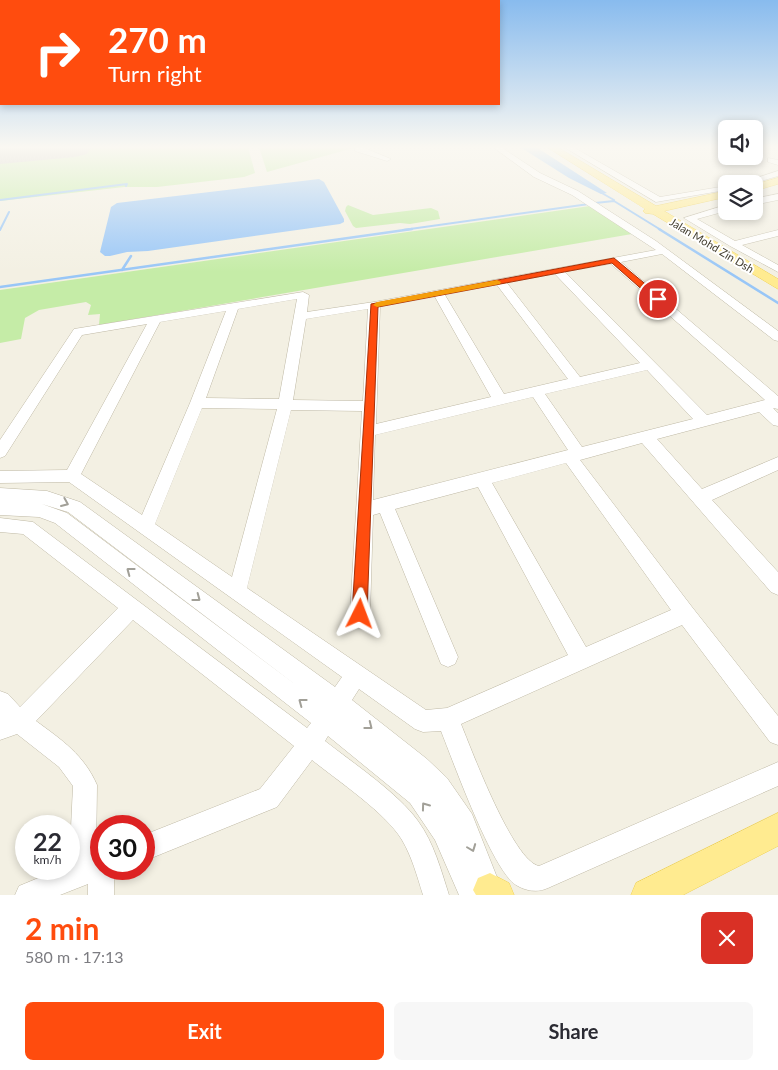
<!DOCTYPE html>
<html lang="en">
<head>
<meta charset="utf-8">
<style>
	:root { --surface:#fff; --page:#f7f7f7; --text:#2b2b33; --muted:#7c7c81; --accent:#ff4c0e }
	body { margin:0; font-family:Lato,sans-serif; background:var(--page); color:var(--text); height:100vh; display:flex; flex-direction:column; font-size:19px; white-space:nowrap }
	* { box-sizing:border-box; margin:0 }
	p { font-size:16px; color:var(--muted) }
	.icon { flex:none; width:28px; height:28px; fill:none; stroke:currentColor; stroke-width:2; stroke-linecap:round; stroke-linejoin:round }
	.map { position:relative; height:895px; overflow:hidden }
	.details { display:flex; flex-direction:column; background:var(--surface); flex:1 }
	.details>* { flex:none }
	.guide { position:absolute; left:0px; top:0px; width:500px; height:105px; box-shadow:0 2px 8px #0003; background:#ff4c0e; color:#fff; overflow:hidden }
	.controls { position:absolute; left:718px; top:120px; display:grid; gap:10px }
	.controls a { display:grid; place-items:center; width:45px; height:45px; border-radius:8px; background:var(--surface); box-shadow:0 2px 8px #0003; font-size:25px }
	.speed { position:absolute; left:15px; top:815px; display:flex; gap:10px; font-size:25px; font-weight:700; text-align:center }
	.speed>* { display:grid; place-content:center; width:65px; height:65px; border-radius:50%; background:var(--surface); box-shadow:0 2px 8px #0003; line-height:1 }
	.speed small { font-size:12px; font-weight:400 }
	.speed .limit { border:8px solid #d22; background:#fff; color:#111 }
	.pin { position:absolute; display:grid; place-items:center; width:42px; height:42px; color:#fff; margin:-21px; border:2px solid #fff; border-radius:50%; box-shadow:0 1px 5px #0007 }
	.me { position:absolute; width:55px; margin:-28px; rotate:3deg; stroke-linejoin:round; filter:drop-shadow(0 0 4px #0008) }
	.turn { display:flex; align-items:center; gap:18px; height:105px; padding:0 25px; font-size:22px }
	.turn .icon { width:65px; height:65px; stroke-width:2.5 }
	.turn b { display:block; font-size:35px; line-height:42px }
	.round { display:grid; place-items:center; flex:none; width:52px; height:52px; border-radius:8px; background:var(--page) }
	.summary { display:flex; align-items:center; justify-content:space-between; height:85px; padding:0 25px }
	h1 { font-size:30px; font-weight:700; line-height:38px; color:var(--accent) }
	.action { display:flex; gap:10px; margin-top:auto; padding:10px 25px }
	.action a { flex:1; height:58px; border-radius:8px; background:var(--accent); color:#fff; font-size:20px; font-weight:700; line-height:58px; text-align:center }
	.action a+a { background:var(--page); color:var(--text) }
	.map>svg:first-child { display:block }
</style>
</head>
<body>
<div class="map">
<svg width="778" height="895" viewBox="0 0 778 895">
	<rect width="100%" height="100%" fill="#f3f0e3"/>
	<path fill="#c5eca7" d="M 81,147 L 248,147 L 255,173 L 244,177 L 157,187 L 124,187 L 0,201 L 0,161 L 79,153 Z
		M 259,147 L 357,147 L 267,172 Z
		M 348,205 L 373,215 L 431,208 L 438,211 L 440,219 L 410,224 L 400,223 L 356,228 L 353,226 L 345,211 L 346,207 Z
		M 590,206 L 632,234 L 99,325 L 100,314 L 88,315 L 91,305 L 86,302 L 39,310 L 25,318 L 21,339 L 0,343 L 0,290 Z"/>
	<path fill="#98c6f7" d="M 520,147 L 536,147 L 607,193 L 601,194 L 569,178 Z
		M 319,179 L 324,182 L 344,219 L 344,222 L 340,224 L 148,251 L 127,252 L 110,256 L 105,256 L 100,252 L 111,207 L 117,203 Z"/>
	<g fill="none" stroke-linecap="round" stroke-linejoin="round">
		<path stroke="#98c6f7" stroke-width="2" d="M 600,192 L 614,200
			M 0,200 L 127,184 L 126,186
			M 595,203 L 614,201 L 661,230
			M 0,230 L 9,212
			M 403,230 L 589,204"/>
		<path stroke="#98c6f7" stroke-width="2.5" d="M 659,229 L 778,303
			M 122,270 L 131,256
			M 0,287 L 412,229"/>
		<path fill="#c4c2bc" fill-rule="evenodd" d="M 27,147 L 63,147 L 56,151 L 27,155 L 22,154 L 20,151 Z"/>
		<path fill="#c4c2bc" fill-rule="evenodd" d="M 0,147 L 91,147 L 87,154 L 75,157 L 0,164 Z"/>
		<g stroke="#bfb9a5" stroke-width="1">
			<path id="minor" d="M 356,147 L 362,147 L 391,159 L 387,161 L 355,151 Z
				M 493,147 L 501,147 L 540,173 L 578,191 L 656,241 L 778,331 L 778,341 L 774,340 L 662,254 L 621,262 L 778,396 L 778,409 L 773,408 L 778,413 L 778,426 L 773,425 L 759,412 L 657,439 L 702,489 L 778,457 L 778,470 L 712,500 L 778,572 L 778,595 L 771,592 L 642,443 L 580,460 L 692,607 L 778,716 L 778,745 L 770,742 L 682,625 L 461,724 C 472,751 513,861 539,866 L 778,762 L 778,786 L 548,888 C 537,893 526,891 516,885 C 492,870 453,761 441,731 L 423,732 L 415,729 L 359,689 L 352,700 L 427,759 L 447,778 L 472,814 L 504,895 L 459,895 L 435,840 L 410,803 L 328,736 L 325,741 C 353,763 398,793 418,821 C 434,843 441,870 449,895 L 423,895 C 417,876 412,857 402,840 C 386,813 338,781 312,760 L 277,807 L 144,861 L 144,835 L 260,789 L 294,746 L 133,620 L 36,721 C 62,740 84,755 97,785 L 96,854 L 101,852 L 101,869 L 114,869 L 114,895 L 88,895 L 88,884 L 60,895 L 15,895 L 19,886 L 60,869 L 69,869 L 73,786 L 59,767 L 17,734 L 0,740 L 0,691 L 8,694 L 20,707 L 118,608 L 23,534 L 0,532 L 0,518 L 33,522 L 307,728 L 311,723 L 55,523 L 39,517 L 0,515 L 0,488 L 47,491 L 80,502 L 335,687 L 342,677 L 69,482 L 0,483 L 0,471 L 67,470 L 147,324 L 82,335 L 5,456 L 0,458 L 0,440 L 74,329 L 303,292 L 309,295 L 307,312 L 374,302 L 656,250 L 572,195 L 534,177 ZM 611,264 L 765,400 L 707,415 L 565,272 ZM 555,274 L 640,363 L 580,377 L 507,283 ZM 497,285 L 568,379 L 504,394 L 445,295 ZM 435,297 L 491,397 L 376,424 L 380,307 ZM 297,299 L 279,399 L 206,398 L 238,309 ZM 368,309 L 363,401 L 293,400 L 306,319 ZM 226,311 L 190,403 L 142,515 L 81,474 L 160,322 ZM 647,370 L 693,419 L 582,447 L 545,394 ZM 533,397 L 568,450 L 373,500 L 375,435 ZM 202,408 L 277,409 L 232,577 L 155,524 ZM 291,410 L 362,411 L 350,614 L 353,621 L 360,624 L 367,621 L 370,614 L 373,515 L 380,513 L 441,664 L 448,667 L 455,664 L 458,657 L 395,509 L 478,487 L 568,655 L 447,708 L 426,710 L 247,588 ZM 566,463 L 671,610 L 586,647 L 492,483 ZM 42,504 L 68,512 L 296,685 L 67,513 Z
				M 564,147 L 573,147 L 660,197 L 726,186 L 726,190 L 656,202 Z
				M 768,158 L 778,160 L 778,165 L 768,162 Z
				M 778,171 L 778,176 L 751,184 L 738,184 Z
				M 778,194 L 778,200 L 754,205 L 754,199 Z
				M 726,205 L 726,211 L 697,219 L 735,241 L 778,230 L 778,236 L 742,245 L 778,265 L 778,272 L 730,246 L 684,218 Z"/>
		</g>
		<g stroke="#efd155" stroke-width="1">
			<path id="major" d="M 547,147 L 557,147 L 656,206 L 726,191 L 726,197 L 664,211 L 778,279 L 778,289 L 653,214 L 645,213 L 643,211 L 645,209 Z
				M 778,178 L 778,184 L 754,191 L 754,185 Z
				M 778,813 L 778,846 L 683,895 L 631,895 L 636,883 Z
				M 490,873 L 509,883 L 514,895 L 476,895 L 473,890 L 478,878 Z"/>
		</g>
		<use href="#minor" fill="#fff" fill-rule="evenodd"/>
		<use href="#major" fill="#ffeb90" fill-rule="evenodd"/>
	</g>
	<defs><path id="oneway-chevron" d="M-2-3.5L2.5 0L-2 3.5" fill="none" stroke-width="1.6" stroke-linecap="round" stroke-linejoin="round" transform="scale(1.25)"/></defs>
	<g stroke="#a2a098">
		<use href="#oneway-chevron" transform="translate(65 503) rotate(23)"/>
		<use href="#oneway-chevron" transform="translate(130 571) rotate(-143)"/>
		<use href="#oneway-chevron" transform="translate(197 598) rotate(37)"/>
		<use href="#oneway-chevron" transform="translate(302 702) rotate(-143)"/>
		<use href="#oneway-chevron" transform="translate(369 726) rotate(38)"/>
		<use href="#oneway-chevron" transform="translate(425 806) rotate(-126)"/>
		<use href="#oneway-chevron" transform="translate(472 848) rotate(69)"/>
	</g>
	<linearGradient id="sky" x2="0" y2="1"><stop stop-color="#8be"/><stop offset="0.54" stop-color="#faf8f2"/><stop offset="1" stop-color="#faf8f2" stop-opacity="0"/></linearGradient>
	<rect width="778" height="272" fill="url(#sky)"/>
	<path fill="#ff4c0e" stroke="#a63109" d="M 614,258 L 661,297 L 661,301 L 655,301 L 612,263 L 378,307 L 367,614 L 365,619 L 360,621 L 354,619 L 352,614 L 371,304 Z"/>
	<path fill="#f59e0b" d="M 497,280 L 501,282 L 500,284 L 377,307 L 373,305 L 377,302 Z"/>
	<g text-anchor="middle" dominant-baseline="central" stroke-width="4" stroke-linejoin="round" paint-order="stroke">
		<g font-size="11" fill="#454032" stroke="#fff">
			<text transform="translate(712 245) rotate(31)">Jalan Mohd Zin Dsh</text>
		</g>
	</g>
</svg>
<div class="controls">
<a><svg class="icon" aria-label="sound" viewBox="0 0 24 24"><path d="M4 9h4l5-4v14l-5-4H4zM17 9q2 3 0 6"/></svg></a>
<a><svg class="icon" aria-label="layers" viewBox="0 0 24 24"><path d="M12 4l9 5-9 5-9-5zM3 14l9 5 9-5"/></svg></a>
</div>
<div class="speed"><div>22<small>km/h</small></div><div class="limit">30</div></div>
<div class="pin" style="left:658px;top:299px;background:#d93025"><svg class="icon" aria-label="arrive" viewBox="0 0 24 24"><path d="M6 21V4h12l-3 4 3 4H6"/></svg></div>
<svg class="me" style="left:360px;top:614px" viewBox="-20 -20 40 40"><path d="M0-17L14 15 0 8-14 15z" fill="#ff4c0e" stroke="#fff" stroke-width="4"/></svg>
<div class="guide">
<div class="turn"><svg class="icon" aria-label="right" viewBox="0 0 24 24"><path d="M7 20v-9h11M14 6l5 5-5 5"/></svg><div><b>270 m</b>Turn right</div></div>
</div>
</div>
<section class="details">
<div class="summary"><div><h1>2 min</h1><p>580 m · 17:13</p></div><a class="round" style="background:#d93025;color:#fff"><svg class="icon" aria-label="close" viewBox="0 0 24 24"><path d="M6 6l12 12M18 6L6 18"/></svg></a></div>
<div class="action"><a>Exit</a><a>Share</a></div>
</section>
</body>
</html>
